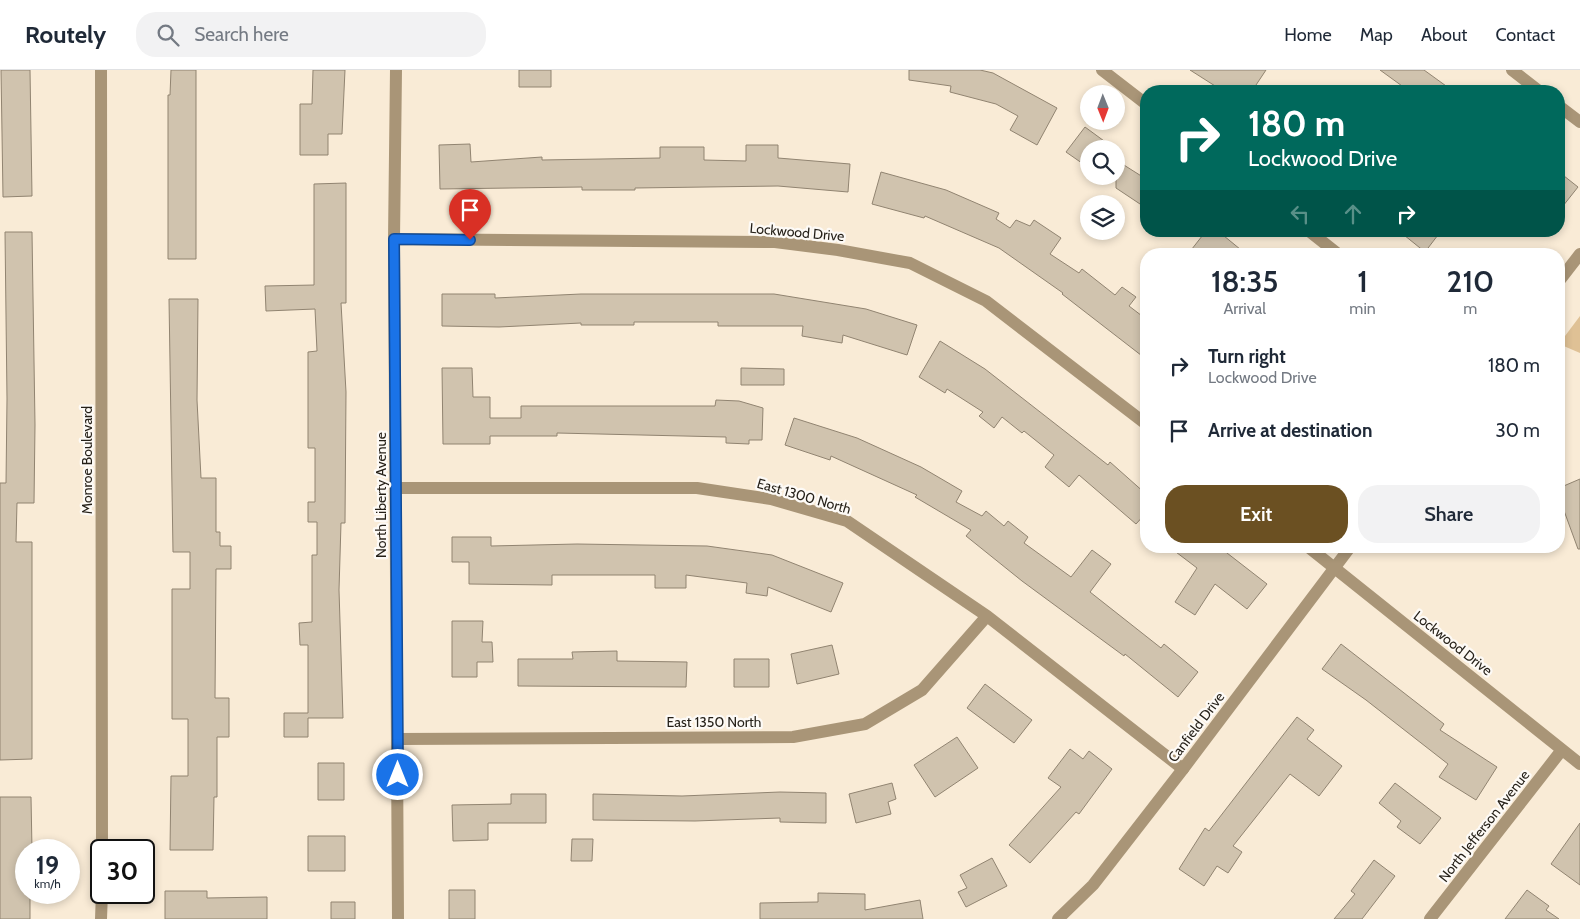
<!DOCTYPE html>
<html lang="en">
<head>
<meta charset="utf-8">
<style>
	:root { --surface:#fff; --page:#f2f2f3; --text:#1f2937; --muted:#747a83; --line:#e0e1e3; --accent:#6b5022 }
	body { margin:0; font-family:Cabin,sans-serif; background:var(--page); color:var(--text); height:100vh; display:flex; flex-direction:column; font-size:19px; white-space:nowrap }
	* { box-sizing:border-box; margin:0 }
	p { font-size:16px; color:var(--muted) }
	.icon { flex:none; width:28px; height:28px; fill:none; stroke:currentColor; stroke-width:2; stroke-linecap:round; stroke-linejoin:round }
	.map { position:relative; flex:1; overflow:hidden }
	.side { position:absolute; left:1140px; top:178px; width:425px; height:305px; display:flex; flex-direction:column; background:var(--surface); border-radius:20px; box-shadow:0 2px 8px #0003 }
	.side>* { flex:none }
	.top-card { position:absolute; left:1140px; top:15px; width:425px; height:152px; border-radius:20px; box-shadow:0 2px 8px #0003; background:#00695c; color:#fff; overflow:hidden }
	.needle { width:32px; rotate:179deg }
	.tools { position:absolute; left:1080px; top:15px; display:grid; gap:10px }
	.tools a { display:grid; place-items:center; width:45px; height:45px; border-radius:50%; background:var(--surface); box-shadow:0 2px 8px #0003; font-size:25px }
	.speed { position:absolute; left:15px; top:769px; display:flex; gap:10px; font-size:25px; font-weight:700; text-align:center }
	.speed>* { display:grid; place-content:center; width:65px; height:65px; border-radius:50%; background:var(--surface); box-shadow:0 2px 8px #0003; line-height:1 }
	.speed small { font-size:12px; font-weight:400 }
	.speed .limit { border:2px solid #111; border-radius:8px; background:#fff; color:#111 }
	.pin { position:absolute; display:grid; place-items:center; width:42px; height:42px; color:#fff; margin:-51px -21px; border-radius:50% 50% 50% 0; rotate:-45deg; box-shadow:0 0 5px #0007 }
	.pin .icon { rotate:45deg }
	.me { position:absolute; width:55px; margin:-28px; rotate:0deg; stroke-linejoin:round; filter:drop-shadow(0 0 4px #0008) }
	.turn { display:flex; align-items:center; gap:18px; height:105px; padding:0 25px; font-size:22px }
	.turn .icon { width:65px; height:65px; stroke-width:2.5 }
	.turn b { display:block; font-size:35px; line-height:42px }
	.lanes { display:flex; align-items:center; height:48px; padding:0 25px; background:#0003; justify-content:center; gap:25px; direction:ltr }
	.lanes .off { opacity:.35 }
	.eta { display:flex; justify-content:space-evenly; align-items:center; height:85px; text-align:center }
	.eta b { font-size:30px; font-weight:600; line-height:35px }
	.primary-button { display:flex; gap:10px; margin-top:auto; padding:10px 25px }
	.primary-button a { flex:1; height:58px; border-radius:20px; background:var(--accent); color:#fff; font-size:20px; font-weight:600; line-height:58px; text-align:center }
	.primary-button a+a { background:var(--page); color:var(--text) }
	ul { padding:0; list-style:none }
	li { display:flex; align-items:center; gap:15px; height:65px; padding:0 25px }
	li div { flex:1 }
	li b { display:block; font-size:19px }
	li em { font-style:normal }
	header { display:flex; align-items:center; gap:30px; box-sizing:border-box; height:70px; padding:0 25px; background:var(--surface); border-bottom:1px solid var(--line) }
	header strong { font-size:24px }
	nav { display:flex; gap:28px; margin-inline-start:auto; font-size:18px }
	.search { width:350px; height:45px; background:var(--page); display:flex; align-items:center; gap:12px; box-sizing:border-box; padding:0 18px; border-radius:20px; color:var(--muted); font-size:19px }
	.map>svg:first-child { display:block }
</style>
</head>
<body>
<header>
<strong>Routely</strong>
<div class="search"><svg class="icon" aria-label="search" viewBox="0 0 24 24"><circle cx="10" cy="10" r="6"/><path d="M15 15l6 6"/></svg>Search here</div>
<nav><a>Home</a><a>Map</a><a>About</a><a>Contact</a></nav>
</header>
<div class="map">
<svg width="1580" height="849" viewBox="0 0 1580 849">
	<rect width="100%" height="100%" fill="#f9ebd6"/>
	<path fill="#dfc195" d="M 1580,246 L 1580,283 L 1559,274 Z"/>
	<path fill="#d0c3ae" stroke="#918471" d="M 1,0 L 30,0 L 32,126 L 3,127 Z
		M 171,0 L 196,0 L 196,189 L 168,189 L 168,25 L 170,25 Z
		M 313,0 L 345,0 L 342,64 L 328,64 L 328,85 L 300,85 L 300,34 L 312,34 Z
		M 519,0 L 551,0 L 551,17 L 519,17 Z
		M 909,0 L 980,0 L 993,3 L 1057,38 L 1037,75 L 1010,60 L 1018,46 L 996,34 L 950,22 L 951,16 L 909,10 Z
		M 1190,0 L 1266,0 L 1252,21 L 1223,21 Z
		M 1380,0 L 1424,0 L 1453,21 L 1409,21 Z
		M 1085,57 L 1115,79 L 1089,79 L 1089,98 L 1066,82 Z
		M 470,74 L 471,92 L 542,87 L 542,90 L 660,88 L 660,77 L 704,77 L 704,90 L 746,91 L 746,75 L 778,75 L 778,88 L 850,94 L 848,122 L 778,116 L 635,118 L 635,120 L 582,120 L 582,117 L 440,119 L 439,75 Z
		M 1116,90 L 1146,109 L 1146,138 L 1116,118 Z
		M 881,102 L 946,120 L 999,143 L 996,149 L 1010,158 L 1016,150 L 1030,156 L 1034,150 L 1061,168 L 1050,184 L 1079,203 L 1082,199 L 1115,225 L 1122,217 L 1136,227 L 1129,236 L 1146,249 L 1146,289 L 1062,224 L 1063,223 L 999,178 L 925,146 L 924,148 L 872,134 Z
		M 1559,102 L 1578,117 L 1559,141 Z
		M 346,113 L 346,233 L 341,233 L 346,322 L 345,453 L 341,453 L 339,520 L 343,648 L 308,648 L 308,667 L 284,667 L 284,643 L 308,643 L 308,575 L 300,575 L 299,553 L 312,552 L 312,485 L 317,485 L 317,452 L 308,452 L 308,432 L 315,432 L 315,378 L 308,378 L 308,282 L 317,281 L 315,239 L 266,241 L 265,216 L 314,215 L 314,114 Z
		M 1206,161 L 1218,161 L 1246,184 L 1188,184 Z
		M 1399,161 L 1441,161 L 1425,182 Z
		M 5,162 L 32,162 L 35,355 L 34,433 L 17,433 L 16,472 L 32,472 L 32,689 L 0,690 L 0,413 L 6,413 L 7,329 Z
		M 442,224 L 495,224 L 495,228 L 581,224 L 774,224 L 866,239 L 917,255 L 907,285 L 843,265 L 842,273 L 802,266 L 803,256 L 718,256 L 718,252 L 634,252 L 634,255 L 581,255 L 581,253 L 499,257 L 442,256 Z
		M 169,229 L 198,229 L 197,330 L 201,408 L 216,408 L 216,462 L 220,462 L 220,476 L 231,476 L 231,499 L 216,499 L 215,628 L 229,628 L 229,667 L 217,667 L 217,727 L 214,727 L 213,780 L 170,780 L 171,706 L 188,706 L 188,649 L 172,649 L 172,519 L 190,519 L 190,482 L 173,482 Z
		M 940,271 L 985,299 L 1108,395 L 1110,392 L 1146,424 L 1146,443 L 1136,454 L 1079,405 L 1069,417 L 1045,397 L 1054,385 L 1024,361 L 1022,363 L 1002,347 L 994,358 L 979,346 L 983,342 L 947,319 L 945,323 L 919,307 Z
		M 442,298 L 472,298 L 473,327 L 490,327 L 490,348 L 521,348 L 521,336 L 715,336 L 716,330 L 739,331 L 763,338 L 762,370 L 749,370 L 749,374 L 726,373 L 726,367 L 557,363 L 557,366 L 490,366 L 490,374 L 443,374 Z
		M 741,298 L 784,299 L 784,315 L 741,315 Z
		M 794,348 L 857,368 L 921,397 L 962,421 L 956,432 L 982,446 L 986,441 L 1004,456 L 1008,451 L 1028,467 L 1024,473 L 1071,507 L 1092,480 L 1111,494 L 1090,522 L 1161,578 L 1164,574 L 1198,602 L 1178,627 L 1125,584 L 1124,586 L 1022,511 L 966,466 L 971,460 L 915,427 L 917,425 L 831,386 L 830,390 L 785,375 Z
		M 1580,409 L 1580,479 L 1578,479 L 1559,427 L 1559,418 Z
		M 452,467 L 491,467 L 491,476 L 577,474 L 707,476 L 772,485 L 843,513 L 831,542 L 768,517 L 767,526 L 746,523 L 747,513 L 686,505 L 686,518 L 655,518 L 655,505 L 552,505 L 552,515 L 469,514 L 469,492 L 452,492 Z
		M 1168,476 L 1218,476 L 1267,514 L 1247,539 L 1215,514 L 1195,545 L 1175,532 L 1197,498 Z
		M 452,551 L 483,551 L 482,572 L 492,572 L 493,592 L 477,592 L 477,607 L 452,607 Z
		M 1341,574 L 1444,654 L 1440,660 L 1497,697 L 1476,730 L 1439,707 L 1448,694 L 1366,630 L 1322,599 Z
		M 832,575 L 839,604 L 797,614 L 791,584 Z
		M 617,581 L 617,591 L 687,592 L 686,617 L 518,616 L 518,589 L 573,589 L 572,582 Z
		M 734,589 L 769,589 L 769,617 L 734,617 Z
		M 985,614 L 1032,650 L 1014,673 L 967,638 Z
		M 1297,647 L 1314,660 L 1307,669 L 1342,696 L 1319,726 L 1290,704 L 1233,776 L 1242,782 L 1228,803 L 1217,796 L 1204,816 L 1179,799 L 1205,758 L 1209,761 Z
		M 957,667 L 978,698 L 935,727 L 914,695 Z
		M 1070,679 L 1083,689 L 1089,681 L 1112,699 L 1079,744 L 1076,742 L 1030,793 L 1009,775 L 1061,717 L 1048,708 Z
		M 318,693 L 344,693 L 344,730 L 318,730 Z
		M 892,713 L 896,729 L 888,732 L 891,744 L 856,753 L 849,724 Z
		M 1395,713 L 1441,748 L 1420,774 L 1397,757 L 1401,751 L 1379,733 Z
		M 780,722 L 826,723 L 826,753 L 780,752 L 780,748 L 695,751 L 593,750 L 593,724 L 682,726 Z
		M 511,724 L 546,724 L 546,753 L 488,753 L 488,770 L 453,771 L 452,735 L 511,734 Z
		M 0,727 L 31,727 L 32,780 L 26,780 L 26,822 L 30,822 L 30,849 L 0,849 Z
		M 1580,753 L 1580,815 L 1551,794 Z
		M 308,766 L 345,766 L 345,801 L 308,801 Z
		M 572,769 L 593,769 L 592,791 L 571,791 Z
		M 992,788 L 1007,816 L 966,837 L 958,822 L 967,818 L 960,805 Z
		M 1374,790 L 1395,806 L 1362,849 L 1334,849 L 1355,824 L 1351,821 Z
		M 449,820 L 475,820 L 475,849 L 449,849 Z
		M 1527,820 L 1549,836 L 1546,840 L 1559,849 L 1505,849 Z
		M 165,821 L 207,821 L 207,828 L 267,827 L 267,849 L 165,849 Z
		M 818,823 L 865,824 L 865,840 L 920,830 L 923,849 L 760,849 L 760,833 L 818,832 Z
		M 331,832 L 355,832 L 355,849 L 331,849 Z"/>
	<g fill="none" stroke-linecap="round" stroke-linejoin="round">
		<path stroke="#a99577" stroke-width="12" d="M 396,0 L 394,169 L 398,849
			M 1102,0 L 1146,34
			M 1512,0 L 1539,21
			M 1559,36 L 1580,52
			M 1309,161 L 1338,184
			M 394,169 L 775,172 L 838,180 L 910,193 L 986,231 L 1146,354
			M 396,418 L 697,418 L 771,429 L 847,451 L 987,546 L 1183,699
			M 1307,476 L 1580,694
			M 398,669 L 793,667 L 865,654 L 922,620 L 987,546
			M 1430,849 L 1561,681"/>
		<path stroke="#a99577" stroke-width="12" d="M 101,0 L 102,780
			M 1559,211 L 1580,184
			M 101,849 L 102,822
			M 1058,849 L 1093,815 L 1183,699 L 1351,476"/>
	</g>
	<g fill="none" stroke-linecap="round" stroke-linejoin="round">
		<g stroke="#114b97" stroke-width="12">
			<path id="route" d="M 398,705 L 394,169 L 470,170"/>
		</g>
		<use href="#route" stroke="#1a73e8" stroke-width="9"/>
	</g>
	<g text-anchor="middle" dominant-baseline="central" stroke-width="4.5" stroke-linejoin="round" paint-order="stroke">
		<g font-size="14" fill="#241f17" stroke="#fdfaf6">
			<text transform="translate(797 162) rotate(5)">Lockwood Drive</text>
			<text transform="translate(87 390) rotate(-90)">Monroe Boulevard</text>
			<text transform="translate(381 425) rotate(-90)">North Liberty Avenue</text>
			<text transform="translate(804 426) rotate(16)">East 1300 North</text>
			<text transform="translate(1453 573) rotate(38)">Lockwood Drive</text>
			<text x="714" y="652">East 1350 North</text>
			<text transform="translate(1196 657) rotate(-53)">Canfield Drive</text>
			<text transform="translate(1484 756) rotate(-52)">North Jefferson Avenue</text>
		</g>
	</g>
</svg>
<div class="tools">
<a><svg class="needle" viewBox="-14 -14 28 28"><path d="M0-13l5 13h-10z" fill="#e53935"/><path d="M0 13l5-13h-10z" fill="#747a83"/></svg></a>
<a><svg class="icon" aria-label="search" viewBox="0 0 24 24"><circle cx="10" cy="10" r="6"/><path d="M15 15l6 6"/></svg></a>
<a><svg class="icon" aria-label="layers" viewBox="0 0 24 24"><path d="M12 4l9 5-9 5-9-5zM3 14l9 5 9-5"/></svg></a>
</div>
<div class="speed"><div>19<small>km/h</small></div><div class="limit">30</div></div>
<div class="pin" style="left:470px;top:170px;background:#d93025"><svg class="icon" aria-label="arrive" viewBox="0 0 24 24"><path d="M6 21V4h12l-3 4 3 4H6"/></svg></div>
<svg class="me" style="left:398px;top:705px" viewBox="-20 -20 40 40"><circle r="17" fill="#1a73e8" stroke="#fff" stroke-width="3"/><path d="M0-11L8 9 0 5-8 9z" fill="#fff"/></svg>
<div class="top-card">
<div class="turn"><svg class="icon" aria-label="right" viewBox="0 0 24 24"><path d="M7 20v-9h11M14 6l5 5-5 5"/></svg><div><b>180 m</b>Lockwood Drive</div></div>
<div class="lanes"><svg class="icon off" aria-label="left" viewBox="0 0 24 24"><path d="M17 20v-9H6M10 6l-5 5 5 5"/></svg><svg class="icon off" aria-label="ahead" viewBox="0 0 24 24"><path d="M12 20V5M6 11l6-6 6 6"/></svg><svg class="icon" aria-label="right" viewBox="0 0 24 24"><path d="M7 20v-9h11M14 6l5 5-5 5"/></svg></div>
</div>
<section class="side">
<div class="eta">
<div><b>18:35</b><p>Arrival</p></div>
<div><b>1</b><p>min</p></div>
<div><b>210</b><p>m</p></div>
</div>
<ul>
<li><svg class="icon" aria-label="right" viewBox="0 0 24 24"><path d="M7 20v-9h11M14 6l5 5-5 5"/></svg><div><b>Turn right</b><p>Lockwood Drive</p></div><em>180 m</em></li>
<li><svg class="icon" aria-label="arrive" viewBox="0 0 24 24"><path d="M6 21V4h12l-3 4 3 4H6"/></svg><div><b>Arrive at destination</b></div><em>30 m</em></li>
</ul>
<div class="primary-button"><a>Exit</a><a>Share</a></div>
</section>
</div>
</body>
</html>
